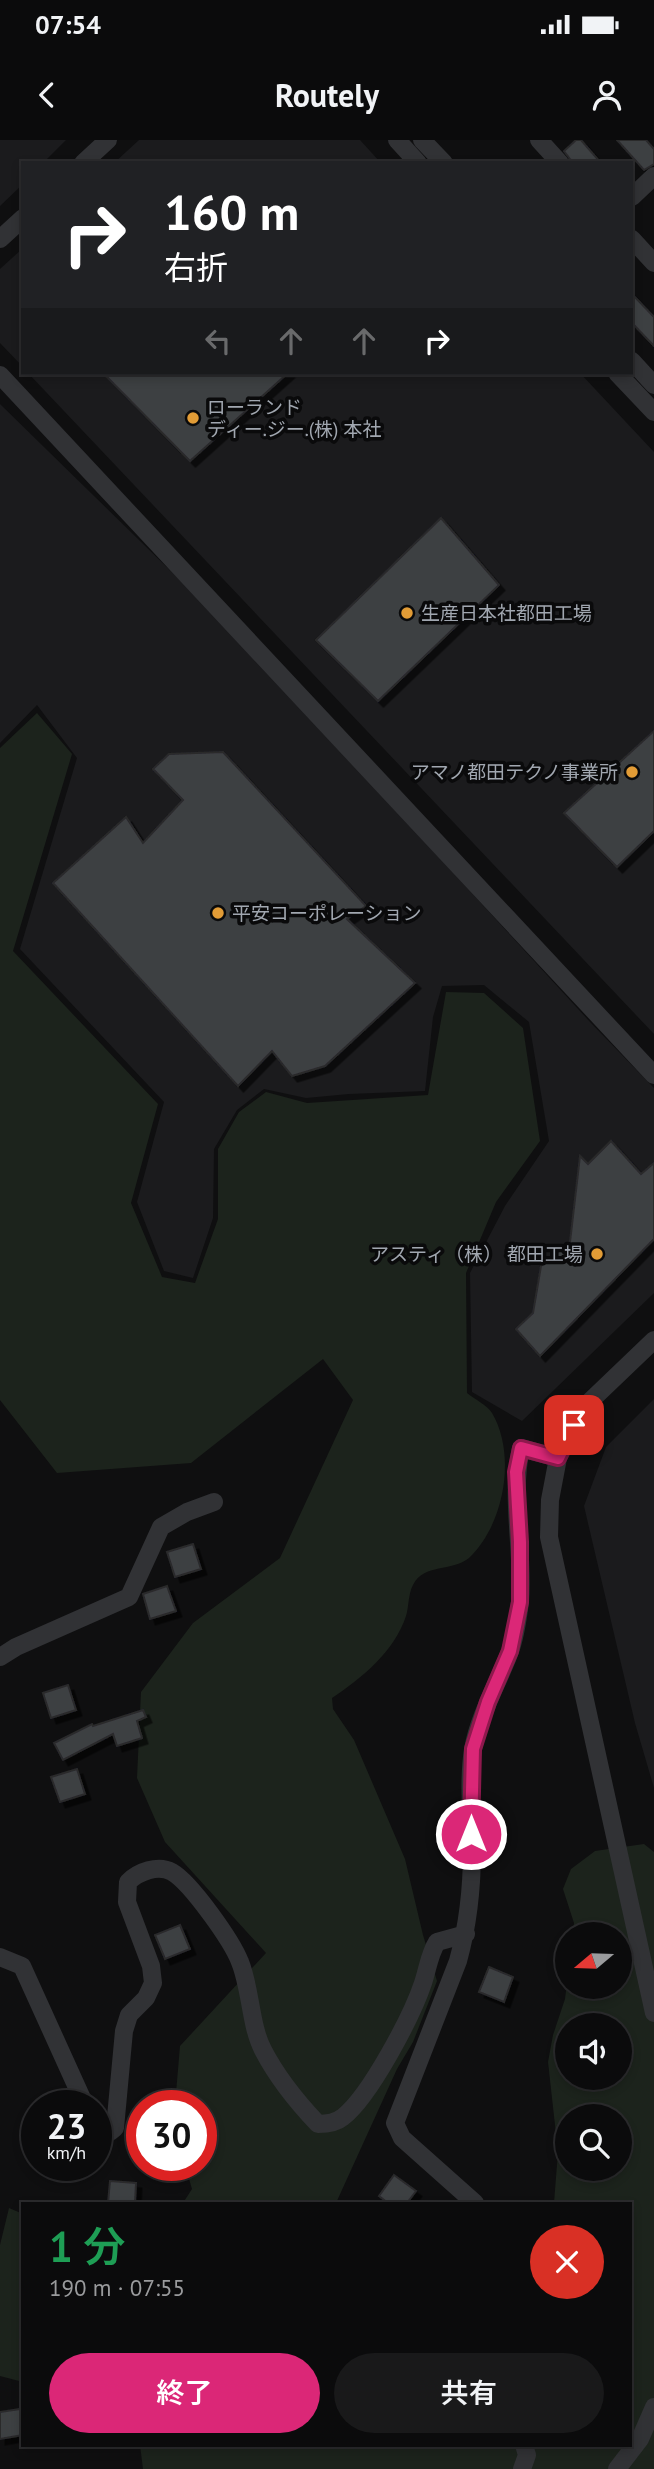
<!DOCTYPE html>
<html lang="ja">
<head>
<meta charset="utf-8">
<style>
	:root { --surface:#0b0b0c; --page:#19191a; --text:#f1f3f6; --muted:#9a9b9d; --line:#2b2b2d; --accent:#db2777 }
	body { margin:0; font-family:"PT Sans","Noto Sans JP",sans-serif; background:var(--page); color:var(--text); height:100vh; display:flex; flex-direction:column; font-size:26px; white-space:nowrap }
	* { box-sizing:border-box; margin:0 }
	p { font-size:23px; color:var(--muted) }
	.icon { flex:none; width:38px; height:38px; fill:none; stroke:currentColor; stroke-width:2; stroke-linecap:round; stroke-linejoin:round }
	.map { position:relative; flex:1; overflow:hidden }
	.drawer { position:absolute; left:21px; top:2062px; width:611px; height:245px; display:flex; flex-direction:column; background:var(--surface); border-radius:0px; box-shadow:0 4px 10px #0003,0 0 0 2px var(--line) }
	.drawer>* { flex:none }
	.hud { position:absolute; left:21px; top:21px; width:612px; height:214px; border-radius:0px; box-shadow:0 4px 10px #0003,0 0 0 2px var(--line); background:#202124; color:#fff; overflow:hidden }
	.needle { width:46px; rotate:251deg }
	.controls { position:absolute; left:555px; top:1782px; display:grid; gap:14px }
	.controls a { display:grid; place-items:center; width:77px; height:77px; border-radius:50%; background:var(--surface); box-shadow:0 4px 10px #0003,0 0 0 2px var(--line); font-size:35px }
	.speed { position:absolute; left:21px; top:1950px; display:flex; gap:14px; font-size:35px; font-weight:700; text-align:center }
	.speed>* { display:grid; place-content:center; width:91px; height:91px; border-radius:50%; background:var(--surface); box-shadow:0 4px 10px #0003,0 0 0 2px var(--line); line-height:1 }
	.speed small { font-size:18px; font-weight:400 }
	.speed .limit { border:10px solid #d22; background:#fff; color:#111 }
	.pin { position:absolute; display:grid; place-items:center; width:60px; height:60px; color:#fff; margin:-30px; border-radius:14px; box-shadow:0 4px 10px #0006 }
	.me { position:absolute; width:77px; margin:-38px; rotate:0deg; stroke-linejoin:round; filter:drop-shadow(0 0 5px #0008) }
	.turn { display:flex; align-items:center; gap:24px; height:147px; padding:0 28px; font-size:32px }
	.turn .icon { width:91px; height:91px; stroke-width:2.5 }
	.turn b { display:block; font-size:49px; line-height:60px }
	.lanes { display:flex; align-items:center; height:66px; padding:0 28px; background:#0003; justify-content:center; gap:35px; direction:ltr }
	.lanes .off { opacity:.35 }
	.round { display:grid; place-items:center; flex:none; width:74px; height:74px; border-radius:37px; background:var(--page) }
	.head { display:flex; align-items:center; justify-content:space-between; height:119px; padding:0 28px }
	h1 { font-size:42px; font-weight:600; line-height:52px; color:#1e9e55 }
	.button { display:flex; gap:14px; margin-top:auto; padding:14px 28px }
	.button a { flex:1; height:80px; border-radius:42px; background:var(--accent); color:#fff; font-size:28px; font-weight:600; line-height:80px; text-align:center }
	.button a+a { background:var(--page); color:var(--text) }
	.status { display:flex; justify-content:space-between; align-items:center; height:49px; padding:0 35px; background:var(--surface); direction:ltr }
	.status svg { height:19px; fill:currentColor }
	header { display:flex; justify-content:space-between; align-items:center; height:91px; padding:0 28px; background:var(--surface); font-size:32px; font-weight:600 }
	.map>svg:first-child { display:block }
</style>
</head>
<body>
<div class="status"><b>07:54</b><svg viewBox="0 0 49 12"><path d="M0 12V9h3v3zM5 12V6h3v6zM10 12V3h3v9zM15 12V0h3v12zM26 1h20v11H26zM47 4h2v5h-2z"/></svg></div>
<header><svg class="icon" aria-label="back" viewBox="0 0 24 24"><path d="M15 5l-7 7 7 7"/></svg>Routely<svg class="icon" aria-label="person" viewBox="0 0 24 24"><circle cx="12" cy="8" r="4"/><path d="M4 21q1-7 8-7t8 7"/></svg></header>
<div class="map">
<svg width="654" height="2329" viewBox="0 0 654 2329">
	<defs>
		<filter id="shadow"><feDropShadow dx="5.5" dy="5.5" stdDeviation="0" flood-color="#0009"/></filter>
	</defs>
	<rect width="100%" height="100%" fill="#0f0f10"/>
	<path fill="#1b1b1d" d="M 0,0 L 66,0 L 43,23 L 23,23 L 23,44 L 0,66 Z
		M 139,0 L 360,0 L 381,23 L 114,23 Z
		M 23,108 L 23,227 L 0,203 L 0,129 Z
		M 28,233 L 580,233 L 654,312 L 654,894 Z
		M 0,264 L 231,490 L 590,882 L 654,948 L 654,1153 L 522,1281 L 472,1252 L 470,1133 L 505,1066 L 549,1001 L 529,882 L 484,845 L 442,846 L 433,877 L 425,951 L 349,954 L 306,958 L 264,949 L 237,970 L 214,1009 L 213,1078 L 193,1138 L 164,1131 L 137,1062 L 164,962 L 20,809 L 77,618 L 37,565 L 0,603 Z
		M 654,1259 L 654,1648 L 635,1583 L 584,1366 L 606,1307 Z"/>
	<path fill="#1c231c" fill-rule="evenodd" d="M 37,573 L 72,614 L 13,811 L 158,964 L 131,1063 L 162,1137 L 195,1143 L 218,1079 L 218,1009 L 239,972 L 266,952 L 307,963 L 428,955 L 446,852 L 484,853 L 523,888 L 540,1001 L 496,1062 L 466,1133 L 467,1253 C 474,1259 487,1265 492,1273 C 517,1315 504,1385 469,1418 C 452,1432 424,1423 413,1445 C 408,1454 409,1467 406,1476 C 394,1512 362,1538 332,1558 L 333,1569 L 354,1600 L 405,1719 L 423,1795 L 437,1841 L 413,1902 L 397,1929 L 336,2063 L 183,2063 L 192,2049 L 185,2025 L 201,2025 L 201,1965 L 175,1965 L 180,1906 L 266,1813 L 165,1702 L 137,1638 L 141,1552 L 193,1483 L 280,1418 L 353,1260 L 323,1219 L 191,1323 L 57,1333 L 0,1260 L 0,608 Z
		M 644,1704 L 654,1712 L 654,2329 L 143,2329 L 140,2305 L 630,2305 L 630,2063 L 554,2063 L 558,2012 L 548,1922 L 553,1895 L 565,1859 L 567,1843 L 567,1846 L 620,1846 L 620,1794 L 573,1794 L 574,1783 L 563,1749 L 571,1729 L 595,1711 ZM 567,1885 L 620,1885 L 620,1937 L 567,1937 ZM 567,1976 L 620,1976 L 620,2028 L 567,2028 Z
		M 9,2068 L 23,2074 L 23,2242 L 0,2236 L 0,2105 Z"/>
	<path fill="#3e3f43" stroke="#29292c" stroke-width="2" filter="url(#shadow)" d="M 576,0 L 581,0 L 601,23 L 573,23 L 564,11 Z
		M 617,0 L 646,0 L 654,9 L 654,24 L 644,30 Z
		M 632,154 L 654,177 L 654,206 L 632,183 Z
		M 103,233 L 288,233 L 190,321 Z
		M 441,378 L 499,445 L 378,561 L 316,500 Z
		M 654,591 L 654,691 L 617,727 L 564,673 Z
		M 223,612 L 366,766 L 347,779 L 415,843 L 325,926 L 292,936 L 272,911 L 238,946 L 53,743 L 126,677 L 143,703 L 183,660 L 153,629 L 169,614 Z
		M 611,1001 L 641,1034 L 654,1023 L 654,1099 L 540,1216 L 516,1189 L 533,1173 L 541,1126 L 570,1102 L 580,1016 L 588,1024 Z
		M 193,1404 L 201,1429 L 175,1437 L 167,1412 Z
		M 167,1446 L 176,1471 L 150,1479 L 143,1454 Z
		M 68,1545 L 76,1570 L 51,1578 L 43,1553 Z
		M 143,1570 L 146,1577 L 137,1581 L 142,1598 L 117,1606 L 113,1594 L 63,1620 L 54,1603 L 92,1584 L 93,1586 Z
		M 77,1629 L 85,1654 L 60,1662 L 51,1637 Z
		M 180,1785 L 190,1809 L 165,1819 L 155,1795 Z
		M 489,1827 L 513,1837 L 504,1862 L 479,1852 Z
		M 394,2035 L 416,2051 L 407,2063 L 388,2063 L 379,2056 Z
		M 110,2041 L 136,2043 L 135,2063 L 108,2063 Z
		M 20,2269 L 23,2295 L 0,2299 L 0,2272 Z"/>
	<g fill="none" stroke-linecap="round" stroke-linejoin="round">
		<path stroke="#313235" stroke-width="18" d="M 397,0 L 418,23
			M 422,0 L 444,23
			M 539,0 L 560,23
			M 83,23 L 108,0
			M 632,57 L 654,36
			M 0,99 L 23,78
			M 632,99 L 654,123
			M 632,221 L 654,245
			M 617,233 L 654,272
			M 0,235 L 654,935
			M 654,1200 L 583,1268 L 558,1318 L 550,1360 L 549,1397 L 654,1873
			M 0,1517 L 16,1507 L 129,1457 L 161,1387 L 187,1372 L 214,1362
			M 0,1817 L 22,1826 L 85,1965
			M 96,1979 L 110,1992 L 115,1988 L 124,1891 L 129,1875 L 146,1858 L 153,1843 L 151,1826 L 127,1762 L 128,1742 C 138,1732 158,1724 172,1732 C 191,1743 232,1801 240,1822 C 251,1849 250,1885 263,1910 C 277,1937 297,1962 318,1984 C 326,1984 337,1982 343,1977 C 370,1956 412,1876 423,1843 C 428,1828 429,1815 437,1802 L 466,1794
			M 475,2063 L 402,1998 L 395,1983 L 458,1821 C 468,1785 472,1747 472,1710 C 472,1677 468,1642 473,1609 C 479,1576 497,1545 509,1514 C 515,1499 518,1478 520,1462 C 524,1411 510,1359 521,1308 L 558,1318
			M 522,2329 L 527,2315 L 524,2305
			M 617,2329 L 640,2299 L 654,2267"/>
	</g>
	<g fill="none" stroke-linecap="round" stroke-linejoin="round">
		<g stroke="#8e194d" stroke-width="18">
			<path id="route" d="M 471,1694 L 473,1609 L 488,1562 L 510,1511 L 520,1462 L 520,1402 L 516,1332 L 521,1308 L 558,1318 L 574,1285"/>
		</g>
		<use href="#route" stroke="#db2777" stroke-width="12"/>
	</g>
	<g fill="#e29c36" stroke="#0a0a0b" stroke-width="2.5">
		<circle cx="193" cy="278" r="7"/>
		<circle cx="407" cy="473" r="7"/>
		<circle cx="632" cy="632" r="7"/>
		<circle cx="218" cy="773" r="7"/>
		<circle cx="597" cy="1114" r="7"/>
	</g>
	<g text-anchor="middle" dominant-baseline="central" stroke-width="7" stroke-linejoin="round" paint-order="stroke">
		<g font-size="19" fill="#a1a7b0" stroke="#0a0a0b" text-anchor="start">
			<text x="207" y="267">ローランド<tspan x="207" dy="22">ディー.ジー.(株) 本社</tspan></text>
			<text x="421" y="473">生産日本社都田工場</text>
			<text x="618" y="632" text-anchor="end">アマノ都田テクノ事業所</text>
			<text x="232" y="773">平安コーポレーション</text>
			<text x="583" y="1114" text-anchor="end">アスティ（株） 都田工場</text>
		</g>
	</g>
</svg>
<div class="controls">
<a><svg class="needle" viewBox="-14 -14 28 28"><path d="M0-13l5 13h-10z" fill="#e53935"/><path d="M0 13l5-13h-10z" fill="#9a9b9d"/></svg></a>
<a><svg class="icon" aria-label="sound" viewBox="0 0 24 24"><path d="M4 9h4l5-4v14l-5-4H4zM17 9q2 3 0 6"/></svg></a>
<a><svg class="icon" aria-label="search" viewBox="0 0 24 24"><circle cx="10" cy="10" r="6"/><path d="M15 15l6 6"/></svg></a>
</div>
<div class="speed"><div>23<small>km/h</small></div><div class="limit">30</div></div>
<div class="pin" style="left:574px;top:1285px;background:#d93025"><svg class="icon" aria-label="arrive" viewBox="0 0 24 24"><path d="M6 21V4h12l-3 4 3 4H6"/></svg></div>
<svg class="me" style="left:471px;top:1694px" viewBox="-20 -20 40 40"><circle r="17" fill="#db2777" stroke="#fff" stroke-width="3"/><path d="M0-11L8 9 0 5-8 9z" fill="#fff"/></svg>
<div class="hud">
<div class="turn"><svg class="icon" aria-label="right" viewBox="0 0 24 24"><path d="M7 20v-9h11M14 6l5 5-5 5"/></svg><div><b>160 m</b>右折</div></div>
<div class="lanes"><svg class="icon off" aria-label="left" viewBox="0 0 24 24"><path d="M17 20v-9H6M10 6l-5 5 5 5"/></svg><svg class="icon off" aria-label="ahead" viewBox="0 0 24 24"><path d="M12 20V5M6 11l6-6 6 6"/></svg><svg class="icon off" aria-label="ahead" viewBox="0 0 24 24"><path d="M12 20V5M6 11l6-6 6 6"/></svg><svg class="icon" aria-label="right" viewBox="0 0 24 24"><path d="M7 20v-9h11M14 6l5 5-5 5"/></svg></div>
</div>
<section class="drawer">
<div class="head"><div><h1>1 分</h1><p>190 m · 07:55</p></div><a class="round" style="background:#d93025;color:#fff"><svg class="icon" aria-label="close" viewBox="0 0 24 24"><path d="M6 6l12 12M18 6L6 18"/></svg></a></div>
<div class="button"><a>終了</a><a>共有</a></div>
</section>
</div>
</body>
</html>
